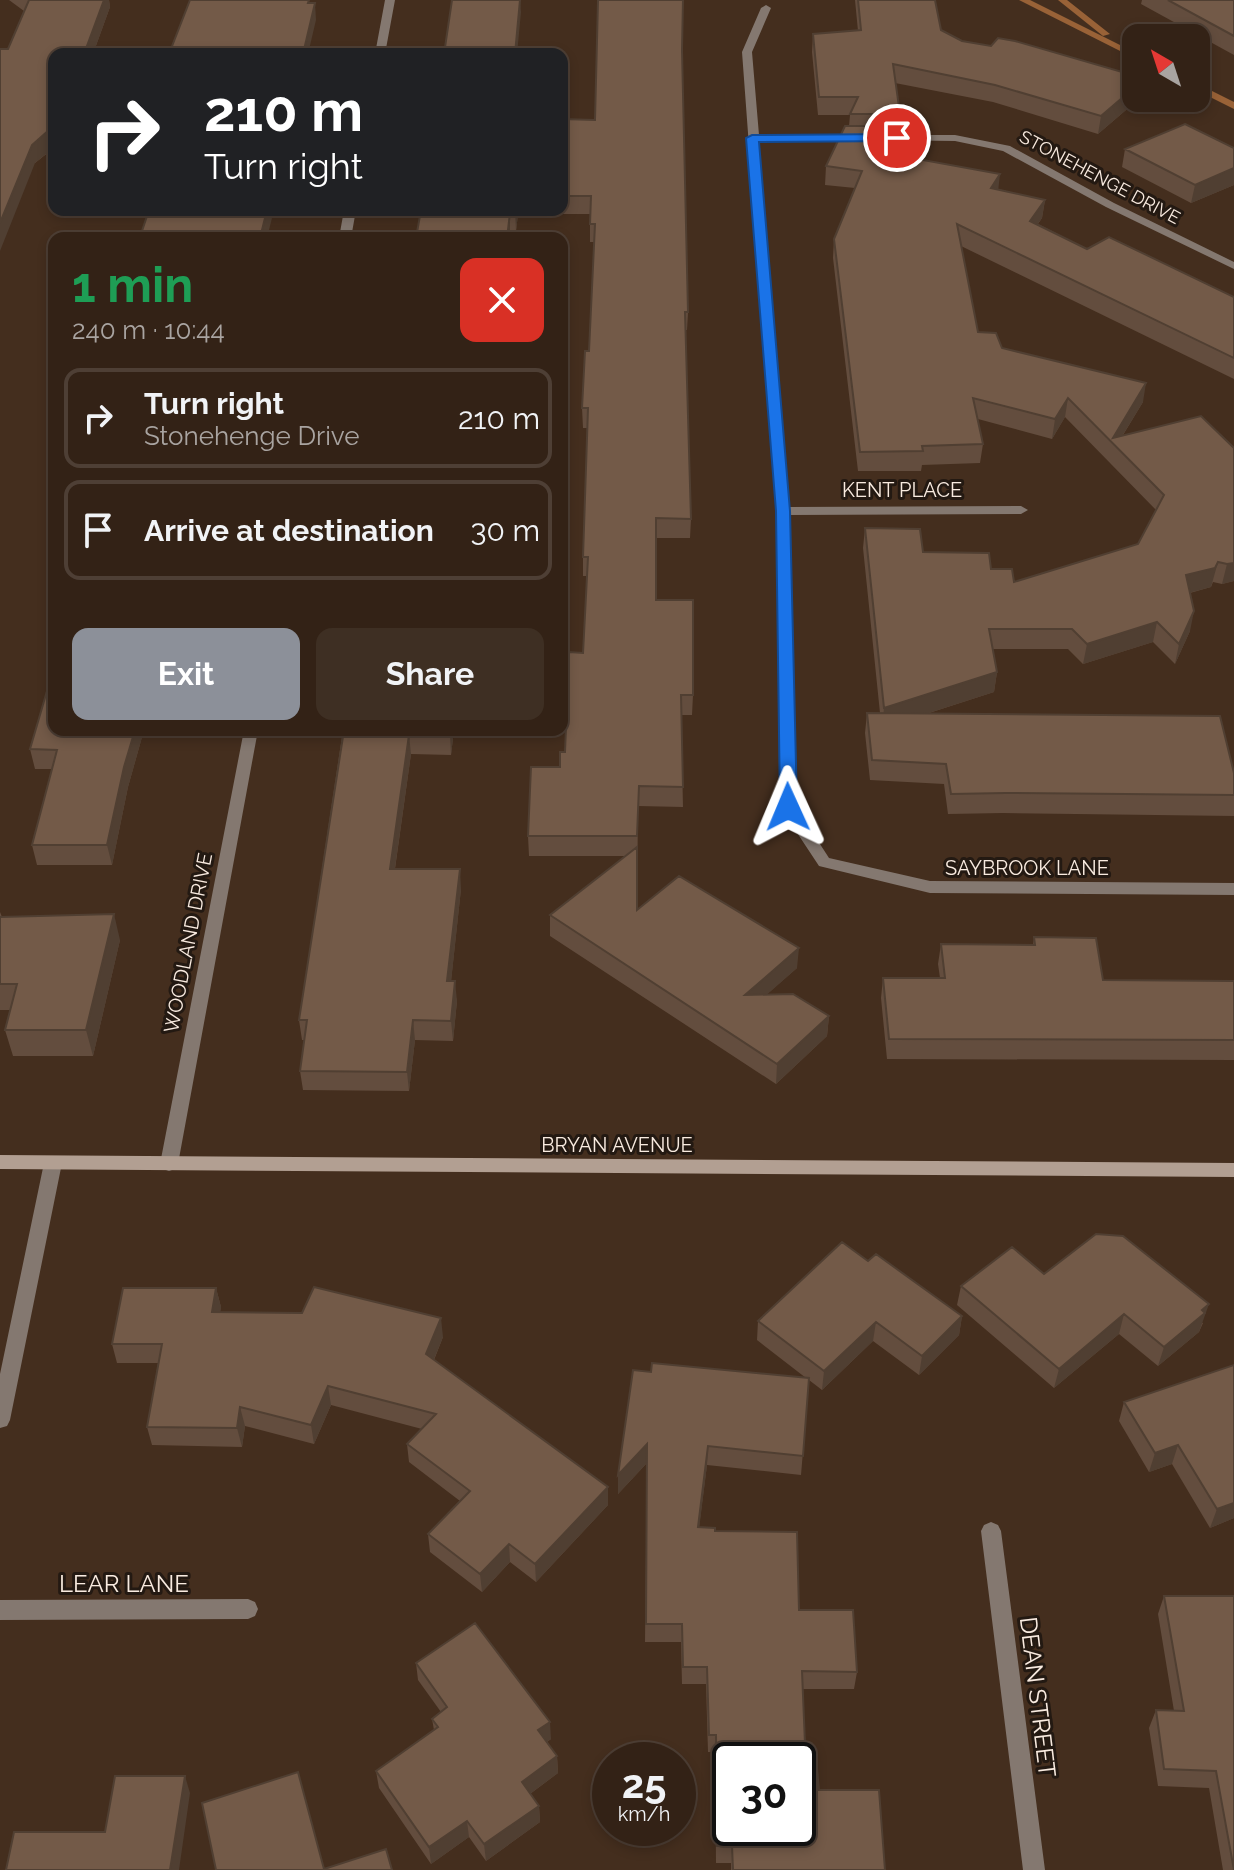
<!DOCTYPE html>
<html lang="en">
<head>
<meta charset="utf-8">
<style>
	:root { --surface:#332216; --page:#3e2f23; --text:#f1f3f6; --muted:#a9a4a1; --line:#4e3f35; --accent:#8c9099 }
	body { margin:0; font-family:Raleway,sans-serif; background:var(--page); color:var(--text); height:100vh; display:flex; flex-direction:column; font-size:30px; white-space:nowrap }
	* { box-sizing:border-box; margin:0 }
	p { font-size:26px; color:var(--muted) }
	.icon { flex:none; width:44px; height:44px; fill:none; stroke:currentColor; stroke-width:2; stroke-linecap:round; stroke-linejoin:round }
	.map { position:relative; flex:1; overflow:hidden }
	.side { position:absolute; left:48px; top:232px; width:520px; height:504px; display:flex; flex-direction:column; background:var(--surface); border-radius:16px; box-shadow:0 4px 12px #0003,0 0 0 2px var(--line) }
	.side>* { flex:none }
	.top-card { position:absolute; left:48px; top:48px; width:520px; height:168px; border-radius:16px; box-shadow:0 4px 12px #0003,0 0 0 2px var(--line); background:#202124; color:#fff; overflow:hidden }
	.needle { width:52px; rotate:321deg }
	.fabs { position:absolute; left:1122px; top:24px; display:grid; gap:16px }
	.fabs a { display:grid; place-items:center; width:88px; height:88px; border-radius:16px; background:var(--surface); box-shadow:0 4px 12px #0003,0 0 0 2px var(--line); font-size:40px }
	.speed { position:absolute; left:592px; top:1742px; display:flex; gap:16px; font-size:40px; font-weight:700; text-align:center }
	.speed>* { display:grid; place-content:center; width:104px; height:104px; border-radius:50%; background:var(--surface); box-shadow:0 4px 12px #0003,0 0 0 2px var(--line); line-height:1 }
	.speed small { font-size:20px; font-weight:400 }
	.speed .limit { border:4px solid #111; border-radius:12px; background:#fff; color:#111 }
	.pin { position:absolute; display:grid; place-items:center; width:68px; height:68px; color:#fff; margin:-34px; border:4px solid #fff; border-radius:50%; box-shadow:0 2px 8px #0007 }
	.me { position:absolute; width:88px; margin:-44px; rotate:359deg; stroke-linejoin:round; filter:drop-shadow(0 0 6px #0008) }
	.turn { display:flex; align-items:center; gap:28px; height:168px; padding:0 24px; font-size:36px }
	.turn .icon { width:104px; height:104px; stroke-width:2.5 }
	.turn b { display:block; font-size:56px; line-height:68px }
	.round { display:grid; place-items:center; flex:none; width:84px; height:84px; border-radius:16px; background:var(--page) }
	.summary { display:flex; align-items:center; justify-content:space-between; height:136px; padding:0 24px }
	h1 { font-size:48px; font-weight:700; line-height:60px; color:#1e9e55 }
	.primary-button { display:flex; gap:16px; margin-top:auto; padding:16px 24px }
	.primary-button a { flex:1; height:92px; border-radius:16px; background:var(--accent); color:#fff; font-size:32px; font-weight:700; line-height:92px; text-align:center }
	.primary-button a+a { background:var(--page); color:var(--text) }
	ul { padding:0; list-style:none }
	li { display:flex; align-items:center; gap:24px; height:100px; margin:0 16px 12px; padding:0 8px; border:4px solid var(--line); border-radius:16px }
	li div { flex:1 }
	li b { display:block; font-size:30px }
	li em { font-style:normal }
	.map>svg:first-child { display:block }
</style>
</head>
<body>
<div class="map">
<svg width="1234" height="1870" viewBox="0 0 1234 1870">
	<rect width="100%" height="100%" fill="#442e1e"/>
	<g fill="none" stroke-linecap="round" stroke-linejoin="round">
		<path fill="#996237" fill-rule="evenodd" d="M 1019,0 L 1030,0 L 1136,53 L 1136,59 Z
			M 1058,0 L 1067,0 L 1110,34 L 1103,36 Z
			M 1196,83 L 1234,102 L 1234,109 L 1196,90 Z"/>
		<path fill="#847870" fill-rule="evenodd" d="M 385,0 L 395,0 L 385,54 L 375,54 Z
			M 766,5 L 771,8 L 752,52 L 759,135 L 859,135 L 864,138 L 859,141 L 759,141 L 789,507 L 1021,506 L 1028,510 L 1021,514 L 790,515 L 796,807 L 829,858 L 930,881 L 1234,883 L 1234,895 L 930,893 L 819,866 L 780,807 L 776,511 L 742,52 L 761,8 Z
			M 882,135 L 955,135 L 1010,146 L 1114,203 L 1234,262 L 1234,269 L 1106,207 L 1003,151 L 955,141 L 878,140 L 877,138 Z
			M 344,210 L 356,210 L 351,238 L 339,238 Z
			M 244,730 L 258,730 L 178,1164 L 175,1169 L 169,1171 L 163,1169 L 160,1164 Z
			M 53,1156 L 59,1158 L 62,1163 L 10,1420 L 7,1426 L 0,1428 L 0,1374 L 44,1163 L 47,1158 Z
			M 991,1522 L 998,1525 L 1001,1531 L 1045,1870 L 1023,1870 L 981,1531 L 984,1525 Z
			M 248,1599 L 255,1602 L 258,1609 L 255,1616 L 248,1619 L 0,1620 L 0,1600 Z"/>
		<path fill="#b29f92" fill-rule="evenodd" d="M 0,1155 L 1234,1163 L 1234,1177 L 0,1169 Z"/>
	</g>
	<path fill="#634d3e" d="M 9,0 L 109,0 L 110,7 L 93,54 L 54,54 L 54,148 L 35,163 L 8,49 L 24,11 Z
		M 855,0 L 935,0 L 941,30 L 962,41 L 1136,98 L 1140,98 L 1098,134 L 993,102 L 895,83 L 900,114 L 899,126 L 906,157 L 998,189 L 1045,200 L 1042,218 L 1038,224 L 1087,249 L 1234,297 L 1234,379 L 961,246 L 978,332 L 1002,348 L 1143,402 L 1123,435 L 1234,448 L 1234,581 L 1222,584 L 1213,582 L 1211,587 L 1190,593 L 1190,631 L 1175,664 L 1153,642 L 1083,664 L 1068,649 L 993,649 L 997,672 L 994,692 L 926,714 L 1234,773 L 1234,816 L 1003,813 L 948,814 L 944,784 L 870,780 L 865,733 L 867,713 L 880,713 L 863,548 L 865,528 L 923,552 L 991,569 L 1014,582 L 1138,544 L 1156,510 L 1065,417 L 1052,439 L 978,419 L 983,444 L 980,463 L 922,465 L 921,471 L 858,471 L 833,258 L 834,239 L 855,188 L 825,185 L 826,166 L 849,126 L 850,115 L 818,115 L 812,52 L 813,34 L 858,31 Z
		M 1142,0 L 1234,0 L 1234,55 L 1141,4 Z
		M 682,50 L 688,312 L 687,330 L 685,330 L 691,519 L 690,538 L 656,538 L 656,600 L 693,695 L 692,715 L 681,715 L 683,807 L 638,806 L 637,910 L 797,968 L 767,994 L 829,1016 L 827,1036 L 776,1084 L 550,936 L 550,915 L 625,856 L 529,856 L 528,836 L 560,767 L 565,752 L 583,653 L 587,576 L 583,576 L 583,557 L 588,428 L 583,428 L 582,408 L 589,351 L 594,242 L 590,242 L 590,214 L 518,214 L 516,231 L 511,231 L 421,210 L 562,210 L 562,119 L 595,120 Z
		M 1234,148 L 1234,185 L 1191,203 L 1122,167 L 1125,149 Z
		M 149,210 L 267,238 L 143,238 L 142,231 Z
		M 54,730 L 144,730 L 128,787 L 112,865 L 37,865 L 32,845 L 52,769 L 35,769 L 30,749 Z
		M 343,730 L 454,730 L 451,755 L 411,754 L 395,869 L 461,889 L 451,981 L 457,1001 L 453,1041 L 415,1040 L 409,1091 L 303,1090 L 300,1071 L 304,1040 L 302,1040 L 299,1020 Z
		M 0,912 L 2,917 L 120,940 L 93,1056 L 13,1056 L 5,1030 L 10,1010 L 0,1010 Z
		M 1034,937 L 1103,980 L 1234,981 L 1234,1060 L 887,1059 L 881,998 L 883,978 L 940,978 L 938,964 L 941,944 L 1033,945 Z
		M 868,1261 L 962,1316 L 959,1335 L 919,1375 L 873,1341 L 822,1390 L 809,1380 L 801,1475 L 707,1465 L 699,1527 L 715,1531 L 799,1610 L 857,1672 L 854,1689 L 803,1689 L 806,1768 L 819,1790 L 885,1870 L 731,1870 L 731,1863 L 716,1863 L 715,1752 L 708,1752 L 706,1684 L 682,1684 L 681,1642 L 645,1642 L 647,1463 L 618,1494 L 618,1475 L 651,1372 L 806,1378 L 757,1340 L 758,1321 Z
		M 1044,1274 L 1203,1323 L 1199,1332 L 1158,1366 L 1119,1334 L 1054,1388 L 957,1305 L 961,1286 Z
		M 216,1288 L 221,1307 L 220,1312 L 443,1337 L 434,1360 L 608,1505 L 536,1582 L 510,1562 L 482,1592 L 430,1552 L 428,1534 L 460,1501 L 409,1462 L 407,1444 L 422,1429 L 331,1405 L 314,1444 L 245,1426 L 242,1447 L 152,1445 L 147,1427 L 158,1363 L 117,1363 L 112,1344 Z
		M 1234,1365 L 1234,1518 L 1210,1528 L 1172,1464 L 1149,1472 L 1119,1421 L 1124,1402 Z
		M 1164,1596 L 1234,1596 L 1234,1870 L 1223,1870 L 1209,1788 L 1158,1786 L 1149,1728 L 1156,1710 L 1174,1711 L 1158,1614 Z
		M 416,1663 L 551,1739 L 547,1742 L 557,1756 L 558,1773 L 530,1794 L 539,1806 L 540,1822 L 486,1861 L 469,1837 L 431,1864 L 379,1788 L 376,1771 L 434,1730 L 432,1719 L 441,1712 L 418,1680 Z"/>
	<path fill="#503f32" d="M 104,0 L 109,0 L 110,7 L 93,54 L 84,54 Z
		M 520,0 L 521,12 L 517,54 L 515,54 Z
		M 315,3 L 316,20 L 308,54 L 303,54 Z
		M 1136,86 L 1136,98 L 1140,98 L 1098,134 L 1101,116 Z
		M 49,130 L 53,148 L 35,163 L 0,251 L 0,223 L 32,145 Z
		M 1234,168 L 1234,185 L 1191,203 L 1195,185 Z
		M 1000,174 L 998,192 L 991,188 Z
		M 1045,200 L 1042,218 L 1027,239 L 1030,221 Z
		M 267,210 L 274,210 L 267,238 L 260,238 Z
		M 515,210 L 518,210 L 518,214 L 516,231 Z
		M 510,213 L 510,238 L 507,238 Z
		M 1146,383 L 1143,402 L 1116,446 L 1113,438 Z
		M 1068,398 L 1065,417 L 1052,439 L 1055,419 Z
		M 1218,562 L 1211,587 L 1181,595 L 1186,575 Z
		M 1234,563 L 1234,581 L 1222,584 L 1227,564 Z
		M 1194,611 L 1190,631 L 1175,664 L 1179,644 Z
		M 1157,622 L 1153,642 L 1083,664 L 1087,644 Z
		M 997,672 L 994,692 L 882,728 L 884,708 Z
		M 135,730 L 144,730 L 128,787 L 112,865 L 107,845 L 124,767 Z
		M 451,730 L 454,730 L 451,755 L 450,735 Z
		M 409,735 L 411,754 L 392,889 L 390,869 Z
		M 460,869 L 461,889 L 449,1001 L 447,981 Z
		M 114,914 L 120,940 L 93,1056 L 86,1030 Z
		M 799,948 L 797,968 L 744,1015 L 745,995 Z
		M 455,981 L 457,1001 L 453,1041 L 451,1021 Z
		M 829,1016 L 827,1036 L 776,1084 L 777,1064 Z
		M 413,1020 L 415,1040 L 409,1091 L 407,1072 Z
		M 216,1288 L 221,1307 L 217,1332 L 212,1312 Z
		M 1209,1304 L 1199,1332 L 1158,1366 L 1164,1347 Z
		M 1124,1314 L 1119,1334 L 1054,1388 L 1059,1369 Z
		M 962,1316 L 959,1335 L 919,1375 L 922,1356 Z
		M 441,1318 L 443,1337 L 428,1374 L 426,1354 Z
		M 876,1322 L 873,1341 L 822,1390 L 824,1371 Z
		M 328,1386 L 331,1405 L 314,1444 L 311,1425 Z
		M 240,1407 L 245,1426 L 242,1447 L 237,1428 Z
		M 647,1444 L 647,1463 L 618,1494 L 618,1475 Z
		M 1178,1445 L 1172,1464 L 1149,1472 L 1155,1453 Z
		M 708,1446 L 707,1465 L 697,1546 L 698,1527 Z
		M 608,1487 L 608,1505 L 536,1582 L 535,1564 Z
		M 1234,1503 L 1234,1518 L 1210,1528 L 1217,1509 Z
		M 509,1544 L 510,1562 L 482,1592 L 480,1574 Z
		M 550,1722 L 551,1739 L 539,1747 L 538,1730 Z
		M 557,1756 L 558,1773 L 523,1799 L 522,1782 Z
		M 185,1776 L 190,1793 L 179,1870 L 170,1870 Z
		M 539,1806 L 540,1822 L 486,1861 L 484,1844 Z
		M 467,1821 L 469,1837 L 431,1864 L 429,1847 Z"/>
	<path fill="#735a48" stroke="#503f32" stroke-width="2" fill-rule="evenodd" d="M 29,0 L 104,0 L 84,54 L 54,54 L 54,130 L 49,130 L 32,145 L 0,223 L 0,49 L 8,49 Z
		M 190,0 L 309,0 L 308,3 L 315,3 L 303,54 L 169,54 Z
		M 452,0 L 520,0 L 515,54 L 444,54 Z
		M 598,0 L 683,0 L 682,50 L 688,312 L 685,312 L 691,519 L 656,518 L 656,600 L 693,600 L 693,695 L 681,695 L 683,787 L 639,786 L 637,836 L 528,836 L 531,767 L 560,767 L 560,752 L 565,752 L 569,652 L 583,653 L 588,557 L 583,557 L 588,408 L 582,408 L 585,351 L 589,351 L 595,224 L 590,224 L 591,196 L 562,196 L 562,119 L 595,120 Z
		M 858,0 L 935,0 L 941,30 L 962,41 L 991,46 L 998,38 L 1015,41 L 1136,76 L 1136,86 L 1101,116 L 995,85 L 893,64 L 900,114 L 850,114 L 858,97 L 819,97 L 813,34 L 861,30 Z
		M 1168,0 L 1234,0 L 1234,36 Z
		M 1185,124 L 1234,148 L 1234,168 L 1195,185 L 1125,149 Z
		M 845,126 L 901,126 L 906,157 L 1000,174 L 991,188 L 1045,200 L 1030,221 L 1087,249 L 1109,237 L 1234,297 L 1234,358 L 957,224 L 978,332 L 996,333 L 1002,348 L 1146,383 L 1113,438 L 1201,416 L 1234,448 L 1234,563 L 1227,564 L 1218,562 L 1215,568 L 1186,575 L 1194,611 L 1179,644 L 1157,622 L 1087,644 L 1072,629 L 989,629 L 997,672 L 884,708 L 865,528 L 920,529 L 923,552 L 989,553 L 991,569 L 1012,569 L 1014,582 L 1138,544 L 1164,495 L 1068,398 L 1055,419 L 973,398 L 983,444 L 922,446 L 923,451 L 860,452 L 834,239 L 862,171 L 826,166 Z
		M 149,210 L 267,210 L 260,238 L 159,238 L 161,231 L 142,231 Z
		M 421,210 L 515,210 L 515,213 L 510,213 L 507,238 L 416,238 Z
		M 54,667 L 54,730 L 135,730 L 124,767 L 107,845 L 32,845 L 57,750 L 30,749 Z
		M 867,713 L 1220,716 L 1234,773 L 1234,795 L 1006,793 L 951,794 L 946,764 L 872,760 Z
		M 344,730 L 451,730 L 450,735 L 409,735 L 390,869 L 460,869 L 447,981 L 455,981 L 451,1021 L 413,1020 L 407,1072 L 300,1071 L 307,1020 L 299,1020 Z
		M 637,847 L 637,910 L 679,876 L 799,948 L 745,995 L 793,994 L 829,1016 L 777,1064 L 550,915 Z
		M 114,914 L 86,1030 L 5,1030 L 17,984 L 0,984 L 0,917 Z
		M 1034,937 L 1096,938 L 1103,980 L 1234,981 L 1234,1040 L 889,1039 L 883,978 L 945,978 L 941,944 L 1035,945 Z
		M 1096,1234 L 1123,1236 L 1209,1304 L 1202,1310 L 1205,1313 L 1164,1347 L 1124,1314 L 1059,1369 L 961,1286 L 1012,1247 L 1044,1274 Z
		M 842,1242 L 868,1261 L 876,1254 L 962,1316 L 922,1356 L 876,1322 L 824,1371 L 758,1321 Z
		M 314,1287 L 441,1318 L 426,1354 L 608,1487 L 535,1564 L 509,1544 L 480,1574 L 428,1534 L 470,1491 L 407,1444 L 436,1414 L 328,1386 L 311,1425 L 240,1407 L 237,1428 L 147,1427 L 162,1344 L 112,1344 L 123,1288 L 216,1288 L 212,1312 L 302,1313 Z
		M 652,1363 L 809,1378 L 803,1456 L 708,1446 L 698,1527 L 715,1528 L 715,1531 L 797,1532 L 799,1610 L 853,1610 L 857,1672 L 802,1671 L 806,1768 L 817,1768 L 819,1790 L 879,1790 L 885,1870 L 733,1870 L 732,1846 L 717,1846 L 716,1735 L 709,1735 L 707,1667 L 683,1667 L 682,1624 L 646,1624 L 647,1444 L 618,1475 L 633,1370 L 651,1372 ZM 730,1760 L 798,1760 L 798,1828 L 730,1828 Z
		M 1234,1365 L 1234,1503 L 1217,1509 L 1178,1445 L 1155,1453 L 1124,1402 Z
		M 1164,1596 L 1234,1596 L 1234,1870 L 1216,1771 L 1164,1769 L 1156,1710 L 1184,1711 Z
		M 475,1623 L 550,1722 L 538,1730 L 557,1756 L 522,1782 L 539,1806 L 484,1844 L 467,1821 L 429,1847 L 376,1771 L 438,1727 L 432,1719 L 447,1707 L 416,1663 Z
		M 298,1772 L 324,1869 L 386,1849 L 392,1870 L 216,1870 L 202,1803 Z
		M 115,1776 L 185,1776 L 170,1870 L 6,1870 L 14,1832 L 105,1832 Z"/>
	<path fill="#1a73e8" stroke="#114b97" stroke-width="2" d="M 897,134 L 903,138 L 901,141 L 759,142 L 790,511 L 797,807 L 788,812 L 780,807 L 776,511 L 746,138 L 752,135 Z"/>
	<g text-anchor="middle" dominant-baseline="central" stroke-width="6" stroke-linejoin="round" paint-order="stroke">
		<g font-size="18" fill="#f9ebe0" stroke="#231912">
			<text transform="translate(1100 177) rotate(28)">STONEHENGE DRIVE</text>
		</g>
		<g font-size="20" fill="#f9ebe0" stroke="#231912">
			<text x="902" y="490">KENT PLACE</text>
			<text x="1027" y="868">SAYBROOK LANE</text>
			<text transform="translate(188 943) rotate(-79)">WOODLAND DRIVE</text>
			<text x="617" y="1145">BRYAN AVENUE</text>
		</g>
		<g font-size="24" fill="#f9ebe0" stroke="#231912">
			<text x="124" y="1583">LEAR LANE</text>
			<text transform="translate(1038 1697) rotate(83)">DEAN STREET</text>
		</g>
	</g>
</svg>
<div class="fabs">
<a><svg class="needle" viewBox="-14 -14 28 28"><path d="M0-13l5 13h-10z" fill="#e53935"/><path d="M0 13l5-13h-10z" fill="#a9a4a1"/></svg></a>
</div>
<div class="speed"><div>25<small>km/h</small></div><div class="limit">30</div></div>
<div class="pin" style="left:897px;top:138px;background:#d93025"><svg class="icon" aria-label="arrive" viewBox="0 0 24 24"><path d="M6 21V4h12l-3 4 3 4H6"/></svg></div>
<svg class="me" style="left:788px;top:807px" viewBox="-20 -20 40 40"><path d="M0-17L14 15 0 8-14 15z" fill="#1a73e8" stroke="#fff" stroke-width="4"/></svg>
<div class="top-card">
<div class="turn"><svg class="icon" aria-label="right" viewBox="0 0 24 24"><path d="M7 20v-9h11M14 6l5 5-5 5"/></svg><div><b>210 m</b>Turn right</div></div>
</div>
<section class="side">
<div class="summary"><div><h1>1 min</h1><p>240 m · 10:44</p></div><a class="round" style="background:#d93025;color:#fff"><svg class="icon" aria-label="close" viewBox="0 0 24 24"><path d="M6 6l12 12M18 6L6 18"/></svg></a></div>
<ul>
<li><svg class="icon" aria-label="right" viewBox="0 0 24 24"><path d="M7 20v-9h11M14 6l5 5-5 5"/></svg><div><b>Turn right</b><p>Stonehenge Drive</p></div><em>210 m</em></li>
<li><svg class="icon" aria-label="arrive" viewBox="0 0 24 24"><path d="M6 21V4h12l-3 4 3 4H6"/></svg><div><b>Arrive at destination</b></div><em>30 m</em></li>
</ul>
<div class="primary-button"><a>Exit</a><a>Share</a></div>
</section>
</div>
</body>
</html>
